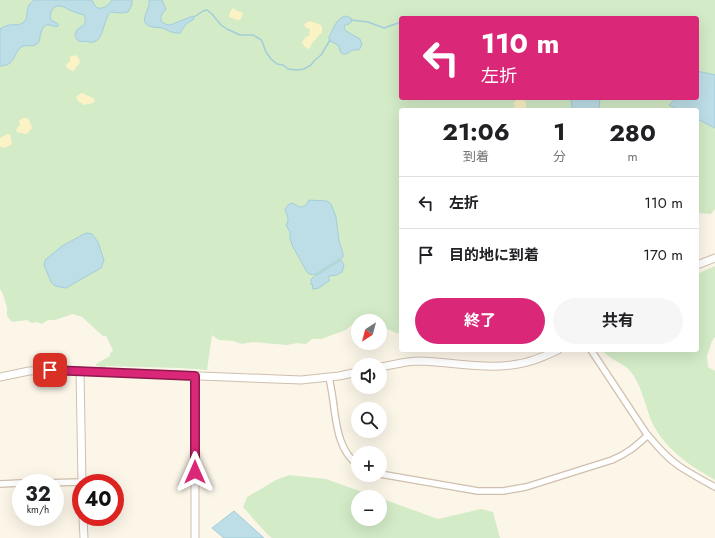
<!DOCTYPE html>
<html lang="ja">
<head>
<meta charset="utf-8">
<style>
	:root { --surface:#fff; --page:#f6f6f6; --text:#202124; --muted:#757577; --line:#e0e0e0; --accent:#db2777 }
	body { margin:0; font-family:Jost,"Noto Sans JP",sans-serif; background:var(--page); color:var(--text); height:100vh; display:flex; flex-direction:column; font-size:15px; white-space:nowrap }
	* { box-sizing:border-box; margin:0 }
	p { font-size:13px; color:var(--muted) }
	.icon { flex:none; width:22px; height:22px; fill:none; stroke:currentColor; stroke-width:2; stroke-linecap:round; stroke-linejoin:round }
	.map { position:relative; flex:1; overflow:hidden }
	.sheet { position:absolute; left:399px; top:108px; width:300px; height:244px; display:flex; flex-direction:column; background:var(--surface); border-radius:4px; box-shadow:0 4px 16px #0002 }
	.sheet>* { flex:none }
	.banner { position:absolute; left:399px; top:16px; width:300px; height:84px; border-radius:4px; box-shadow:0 4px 16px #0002; background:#db2777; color:#fff; overflow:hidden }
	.needle { width:26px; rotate:216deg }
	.fabs { position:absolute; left:351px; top:314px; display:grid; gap:8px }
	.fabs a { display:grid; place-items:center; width:36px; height:36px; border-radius:50%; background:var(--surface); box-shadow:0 4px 16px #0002; font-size:20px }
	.speed { position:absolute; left:12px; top:474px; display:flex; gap:8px; font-size:20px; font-weight:700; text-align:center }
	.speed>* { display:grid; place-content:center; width:52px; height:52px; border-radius:50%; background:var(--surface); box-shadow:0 4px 16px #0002; line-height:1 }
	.speed small { font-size:10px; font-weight:400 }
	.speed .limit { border:6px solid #d22; background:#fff; color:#111 }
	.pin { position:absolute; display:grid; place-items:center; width:34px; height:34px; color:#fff; margin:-17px; border-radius:8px; box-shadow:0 2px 6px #0006 }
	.me { position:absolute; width:44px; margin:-22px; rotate:0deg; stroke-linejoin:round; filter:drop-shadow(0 0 3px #0008) }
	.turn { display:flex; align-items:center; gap:14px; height:84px; padding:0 16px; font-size:18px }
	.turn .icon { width:52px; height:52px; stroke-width:2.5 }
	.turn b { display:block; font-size:28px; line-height:34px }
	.eta { display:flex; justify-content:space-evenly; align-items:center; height:68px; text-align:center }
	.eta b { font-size:24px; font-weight:700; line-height:28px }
	.button { display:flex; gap:8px; margin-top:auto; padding:8px 16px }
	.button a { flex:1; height:46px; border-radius:24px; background:var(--accent); color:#fff; font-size:16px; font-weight:700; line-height:46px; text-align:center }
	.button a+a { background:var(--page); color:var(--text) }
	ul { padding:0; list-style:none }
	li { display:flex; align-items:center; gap:12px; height:52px; padding:0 16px; border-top:1px solid var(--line) }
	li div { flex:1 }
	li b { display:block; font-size:15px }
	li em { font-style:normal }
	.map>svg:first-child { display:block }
</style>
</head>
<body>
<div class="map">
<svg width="715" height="538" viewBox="0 0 715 538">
	<rect width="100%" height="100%" fill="#fcf6e9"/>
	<path fill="#d3ebc7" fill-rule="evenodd" d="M 0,0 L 715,0 L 715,209 L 711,214 L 697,213 L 697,110 L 401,110 L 401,334 C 393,333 387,328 380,325 L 380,321 L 358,321 L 358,325 L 353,324 L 346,330 L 321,339 L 312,339 L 306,344 L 297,343 L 287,345 L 264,343 L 253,342 L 242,344 L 233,341 L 219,340 L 212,335 L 207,370 L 180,368 L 106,366 L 102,369 L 100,369 L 99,367 L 100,366 L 96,366 L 96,364 L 110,356 L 110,353 L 112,352 L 113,350 L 106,336 L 103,336 L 82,317 L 73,314 L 55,320 L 48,320 L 42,324 L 37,322 L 32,323 L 27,320 L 12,322 L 7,316 L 7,308 L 3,294 L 0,289 ZM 401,18 L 697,18 L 697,98 L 401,98 Z
		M 715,266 L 715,337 L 712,341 L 707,356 L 708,367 L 715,371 L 715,480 C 707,475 699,471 692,466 C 675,454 659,439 651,420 C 645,405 641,384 631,372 C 623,362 609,360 602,350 L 697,350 L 697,274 Z
		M 289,475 L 326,479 L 376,497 L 358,497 L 358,519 L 380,519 L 380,498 L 438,519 L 481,509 L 493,512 L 500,538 L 272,538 L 267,534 L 243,507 L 247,497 L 276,480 Z"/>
	<path fill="#fbf2c5" d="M 233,8 L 235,9 L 237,11 L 241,12 L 243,14 L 240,20 L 237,20 L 229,17 L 229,15 L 231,10 Z
		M 310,21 L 321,25 L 322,27 L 322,33 C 317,36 317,39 312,43 L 310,48 L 308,49 L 304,46 L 302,42 L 306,37 L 310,35 L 309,33 L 310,30 L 308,28 L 305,27 L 304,24 Z
		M 76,55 L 79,59 L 80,63 L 76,67 L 75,70 L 73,71 L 67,68 L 66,65 L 70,61 L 70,57 L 72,56 Z
		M 81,93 L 83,93 C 86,96 91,96 94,99 L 95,101 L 93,103 L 84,105 L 78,101 L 76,97 Z
		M 518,98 L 523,99 L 526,103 L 526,107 L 524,110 L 514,110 L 513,109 L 515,106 L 513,104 Z
		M 23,118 L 28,118 L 31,124 L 32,129 L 30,130 L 28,133 L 26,134 L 17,132 C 15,128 18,128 20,125 L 19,121 L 20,120 Z
		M 7,134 L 10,134 L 12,143 L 11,145 L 4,148 L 1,147 L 0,147 L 0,138 Z"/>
	<path fill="#bddee7" stroke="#a3cdd9" d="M 34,0 L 92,0 L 94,4 L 97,8 C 104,9 108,6 112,0 L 132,0 L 132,5 L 128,12 L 121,13 L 111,12 C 102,19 105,45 89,42 C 85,41 82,42 79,41 C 75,39 74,34 77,30 C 82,25 88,26 84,15 C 80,14 76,13 72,11 C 68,10 64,6 60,6 C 52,5 49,14 51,20 L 58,24 L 58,26 L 56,27 L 50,25 L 46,25 C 38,31 42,40 37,44 C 32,48 24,43 19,49 C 18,50 17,52 16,54 C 12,62 9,66 0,66 L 0,29 C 2,28 4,26 6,26 C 12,23 18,27 24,22 C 30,16 23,8 34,0 Z
		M 149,0 L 162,0 L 166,9 C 165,11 163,12 162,14 C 158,21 164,25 170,25 L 193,16 L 194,19 L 186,24 L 180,33 C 173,34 168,30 162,28 C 158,27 153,28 149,26 C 138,21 151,9 149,0 Z
		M 346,16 L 351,18 L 352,21 L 349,24 L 345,25 L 344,28 L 346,31 L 360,39 L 362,45 L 359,50 L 352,50 C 348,54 345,55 341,53 L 338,45 L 330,41 L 329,39 L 329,37 C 334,28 336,18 346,16 Z
		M 697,71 L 715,75 L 715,128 L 697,119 L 697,110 L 679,110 L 669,105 L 676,98 L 697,98 Z
		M 571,98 L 600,98 L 599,110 L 571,110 L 572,107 Z
		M 309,200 L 327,201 L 331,204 L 336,217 L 339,241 L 343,253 L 343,257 L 316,274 C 312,275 310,275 307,272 L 293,247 L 290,239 L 290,232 L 286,225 C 290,220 287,215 285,210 C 287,206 288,204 292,203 C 300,207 304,210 309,200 Z
		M 86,233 L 92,234 L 98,242 L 104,260 L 101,268 L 66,288 L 55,286 L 51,282 L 44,265 L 45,260 L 62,246 Z
		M 341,260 L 344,265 L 342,272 L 337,275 L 329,276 L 328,278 L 330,280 L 319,288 L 313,289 L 312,289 L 313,285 L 312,284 L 311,285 L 311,280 L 312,278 Z
		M 234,511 L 264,538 L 224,538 L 212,528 Z"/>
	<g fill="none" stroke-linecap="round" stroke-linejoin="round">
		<path stroke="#a3cdd9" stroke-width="1.5" d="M 194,17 L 203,11 L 207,10 L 212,14 L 221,25 L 227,29 L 240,35 L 253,35 L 260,39 L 262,41 L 266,52 L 271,59 L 277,64 L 283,65 L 288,69 L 297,70 L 304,69 L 311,65 L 315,60 L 321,55 L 330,40
			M 351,20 L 368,22 L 384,28 L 401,22"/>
		<g stroke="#cfbfae" stroke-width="8">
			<path id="minor" d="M 591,350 L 646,433 C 657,446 668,459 682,468 C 693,475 704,481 715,487
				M 329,377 C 331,387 333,398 334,408 C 337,429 340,452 358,465
				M 380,474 L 478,491 L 503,491 L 526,487 L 612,460 C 628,453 635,447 648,435
				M 41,483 L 82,482
				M 0,484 L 21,483"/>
		</g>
		<g stroke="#cfbfae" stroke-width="9">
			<path id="tertiary" d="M 697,265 L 715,258
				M 380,367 C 393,365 406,361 419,361 C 452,362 486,370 518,364 C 532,362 545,356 558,350
				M 80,371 L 82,483
				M 195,376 L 195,538
				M 0,377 L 29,371 L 50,370 L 301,380 L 339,376 L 358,372
				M 83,517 L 84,538"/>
		</g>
		<use href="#minor" stroke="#fff" stroke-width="5.5"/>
		<use href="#tertiary" stroke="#fff" stroke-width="7"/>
	</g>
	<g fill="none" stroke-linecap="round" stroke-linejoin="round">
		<g stroke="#8e194d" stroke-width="10">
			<path id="route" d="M 50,370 L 195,376 L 195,472"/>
		</g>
		<use href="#route" stroke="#db2777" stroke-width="7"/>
	</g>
</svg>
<div class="fabs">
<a><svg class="needle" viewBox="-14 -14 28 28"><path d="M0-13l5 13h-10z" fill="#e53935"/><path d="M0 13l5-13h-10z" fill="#757577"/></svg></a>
<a><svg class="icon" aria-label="sound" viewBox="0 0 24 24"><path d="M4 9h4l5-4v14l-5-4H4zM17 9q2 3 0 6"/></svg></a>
<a><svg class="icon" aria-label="search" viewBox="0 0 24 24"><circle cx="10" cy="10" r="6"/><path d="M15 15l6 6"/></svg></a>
<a>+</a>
<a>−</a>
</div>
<div class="speed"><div>32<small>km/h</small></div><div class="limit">40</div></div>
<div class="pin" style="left:50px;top:370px;background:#d93025"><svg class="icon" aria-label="arrive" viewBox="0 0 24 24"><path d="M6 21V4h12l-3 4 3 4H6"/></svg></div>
<svg class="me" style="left:195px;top:472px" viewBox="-20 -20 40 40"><path d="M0-17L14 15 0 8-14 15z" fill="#db2777" stroke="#fff" stroke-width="4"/></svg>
<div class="banner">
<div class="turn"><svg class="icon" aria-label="left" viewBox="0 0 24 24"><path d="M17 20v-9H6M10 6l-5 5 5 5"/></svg><div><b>110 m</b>左折</div></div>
</div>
<section class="sheet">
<div class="eta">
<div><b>21:06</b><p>到着</p></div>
<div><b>1</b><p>分</p></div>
<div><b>280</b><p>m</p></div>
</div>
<ul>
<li><svg class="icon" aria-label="left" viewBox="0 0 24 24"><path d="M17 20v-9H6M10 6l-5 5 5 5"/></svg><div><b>左折</b></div><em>110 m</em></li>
<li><svg class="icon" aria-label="arrive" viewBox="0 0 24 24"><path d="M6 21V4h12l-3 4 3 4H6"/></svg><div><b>目的地に到着</b></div><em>170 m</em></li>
</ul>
<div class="button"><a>終了</a><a>共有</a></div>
</section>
</div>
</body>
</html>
